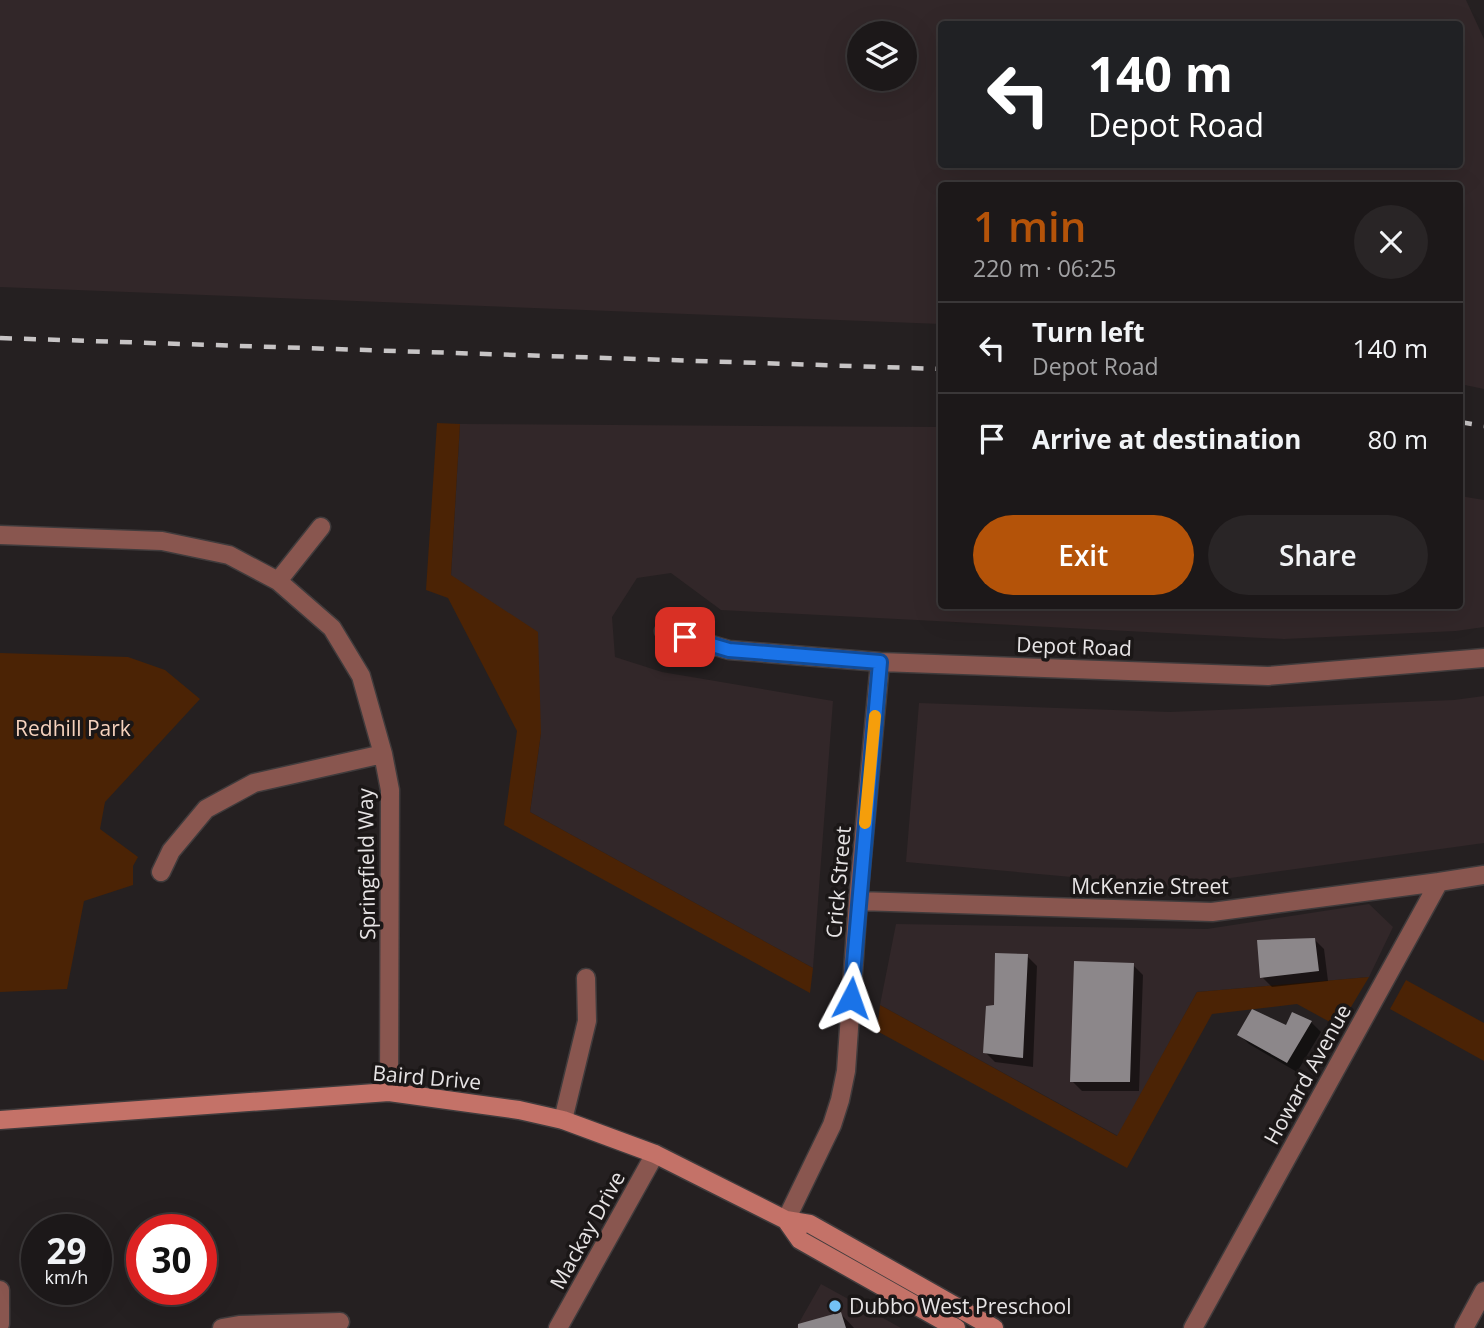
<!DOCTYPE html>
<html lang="en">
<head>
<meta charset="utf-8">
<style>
	:root { --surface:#1c1819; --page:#292526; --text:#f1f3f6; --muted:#a0a0a2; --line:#3a3738; --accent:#b45309 }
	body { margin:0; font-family:"Open Sans",sans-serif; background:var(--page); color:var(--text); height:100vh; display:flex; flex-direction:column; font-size:26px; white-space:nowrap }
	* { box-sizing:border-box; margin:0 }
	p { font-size:23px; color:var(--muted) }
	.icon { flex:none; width:38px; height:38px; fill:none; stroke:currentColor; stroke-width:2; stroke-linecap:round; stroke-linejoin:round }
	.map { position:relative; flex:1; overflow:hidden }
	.drawer { position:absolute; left:938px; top:182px; width:525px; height:427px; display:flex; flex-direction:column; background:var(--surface); border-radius:7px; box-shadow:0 7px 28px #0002,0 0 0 2px var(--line) }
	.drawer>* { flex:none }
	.top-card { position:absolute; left:938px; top:21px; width:525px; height:147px; border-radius:7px; box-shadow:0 7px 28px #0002,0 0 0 2px var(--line); background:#202124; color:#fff; overflow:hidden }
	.buttons { position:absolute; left:847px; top:21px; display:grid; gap:14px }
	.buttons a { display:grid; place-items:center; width:70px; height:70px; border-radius:50%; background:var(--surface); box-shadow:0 7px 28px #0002,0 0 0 2px var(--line); font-size:35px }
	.speed { position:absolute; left:21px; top:1214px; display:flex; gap:14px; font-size:35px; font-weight:700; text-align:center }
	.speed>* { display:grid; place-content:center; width:91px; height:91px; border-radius:50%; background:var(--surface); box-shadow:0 7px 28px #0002,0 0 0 2px var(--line); line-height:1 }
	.speed small { font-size:18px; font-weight:400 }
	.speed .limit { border:10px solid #d22; background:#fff; color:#111 }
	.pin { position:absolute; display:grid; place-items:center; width:60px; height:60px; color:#fff; margin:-30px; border-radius:14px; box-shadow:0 4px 10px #0006 }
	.me { position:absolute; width:77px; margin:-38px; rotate:4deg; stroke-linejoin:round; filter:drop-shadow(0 0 5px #0008) }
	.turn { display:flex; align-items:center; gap:24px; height:147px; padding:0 35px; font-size:32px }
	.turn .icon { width:91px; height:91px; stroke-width:2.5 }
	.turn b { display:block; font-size:49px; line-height:60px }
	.round { display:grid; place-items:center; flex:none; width:74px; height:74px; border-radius:37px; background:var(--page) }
	.headline { display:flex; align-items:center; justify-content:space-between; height:119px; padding:0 35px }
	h1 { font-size:42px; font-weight:600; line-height:52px; color:var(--accent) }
	.primary-button { display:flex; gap:14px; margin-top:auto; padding:14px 35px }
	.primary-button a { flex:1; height:80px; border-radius:42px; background:var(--accent); color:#fff; font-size:28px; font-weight:600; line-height:80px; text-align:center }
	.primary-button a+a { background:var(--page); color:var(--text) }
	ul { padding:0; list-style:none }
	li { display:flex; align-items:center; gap:21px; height:91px; padding:0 35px; border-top:2px solid var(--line) }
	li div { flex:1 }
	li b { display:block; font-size:26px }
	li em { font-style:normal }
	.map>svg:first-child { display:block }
</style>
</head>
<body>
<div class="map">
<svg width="1484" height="1328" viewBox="0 0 1484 1328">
	<rect width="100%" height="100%" fill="#252021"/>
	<path fill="#322729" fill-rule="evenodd" d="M 0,0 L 1466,0 L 1484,39 L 1484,389 L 1460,384 L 1460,186 L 942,186 L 941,324 L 0,287 ZM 942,24 L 1460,24 L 1460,164 L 942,164 ZM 859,33 L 905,33 L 905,79 L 859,79 Z
		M 460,424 L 941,427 L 942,606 L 1460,606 L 1460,496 L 1484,500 L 1484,627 L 1456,631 L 1284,639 L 721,610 L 671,573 L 637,578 L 612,617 L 615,657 L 662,672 L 833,701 L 813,968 L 530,812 L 541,733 L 451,575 Z
		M 1484,696 L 1484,843 L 1172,886 L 906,862 L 919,703 L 1170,712 L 1454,700 Z
		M 1369,904 L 1393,927 L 1369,977 L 1197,992 L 1118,1136 L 880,1005 L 896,924 L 1207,929 Z
		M 821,1284 L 901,1328 L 796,1328 Z"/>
	<path fill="#4b2305" d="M 437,423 L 460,424 L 451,575 L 538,632 L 541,733 L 530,812 L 813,968 L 810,993 L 504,825 L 517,731 L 448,598 L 426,590 Z
		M 0,653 L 128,657 L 165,670 L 200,699 L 105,802 L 100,829 L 138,857 L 133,866 L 133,885 L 84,901 L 67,989 L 0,992 Z
		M 1369,977 L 1339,1027 L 1297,1004 L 1212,1014 L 1127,1168 L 877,1031 L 880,1005 L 1117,1136 L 1197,992 Z
		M 1406,980 L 1484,1023 L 1484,1061 L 1390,1009 Z"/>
	<path fill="#0007" d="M 1314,939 L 1324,949 L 1328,981 L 1272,987 L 1262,977 Z
		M 1027,956 L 1037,966 L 1033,1067 L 995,1062 L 985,1052 L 996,1006 Z
		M 1133,965 L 1143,975 L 1139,1091 L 1082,1091 L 1072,1081 Z
		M 1311,1022 L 1321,1032 L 1297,1072 L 1249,1044 L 1239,1034 Z
		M 841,1314 L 854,1328 L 820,1328 Z"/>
	<path fill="#8c878a" d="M 1315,938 L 1319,971 L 1260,978 L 1257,940 Z
		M 995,953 L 1028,954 L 1023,1058 L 983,1053 L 986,1006 L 994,1005 Z
		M 1074,961 L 1134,963 L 1130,1082 L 1070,1082 Z
		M 1252,1009 L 1286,1025 L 1292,1012 L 1312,1021 L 1287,1063 L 1237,1035 Z
		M 841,1312 L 846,1328 L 798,1328 L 798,1324 Z"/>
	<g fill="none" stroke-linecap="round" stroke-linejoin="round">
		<g stroke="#403b3c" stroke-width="21">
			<path id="street" d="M 0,535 L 162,541 L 229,555 L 278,581 L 332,628 L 361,676 L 383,754 L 390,790 L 389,1092
				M 278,581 L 321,527
				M 664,631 L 729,650 L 880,662 L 1268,676 L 1484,658
				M 161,872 L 171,851 L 206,809 L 254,783 L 383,754
				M 858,901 L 1212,912 L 1439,882
				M 563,1120 L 587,1021 L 586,978
				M 786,1220 L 832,1125 L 840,1100 L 846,1071 L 858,901 L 880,662
				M 0,1290 L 0,1324
				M 222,1328 L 239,1325 L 340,1322
				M 558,1328 L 655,1154
				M 1193,1328 L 1439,882 L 1484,875
				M 1464,1328 L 1484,1291"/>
		</g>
		<g stroke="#403b3c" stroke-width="21">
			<path id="secondary" d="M 0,1120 L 389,1092 L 519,1110 L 563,1120 L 655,1154 L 786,1220 L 810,1224 L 994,1328
				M 786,1220 L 800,1240 L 956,1328"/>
		</g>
		<use href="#street" stroke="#89564f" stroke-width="18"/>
		<use href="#secondary" stroke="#c47268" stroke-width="18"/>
		<path stroke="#c7c4c5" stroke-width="4.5" stroke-dasharray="12 12" stroke-linecap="butt" d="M 0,338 L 942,369
			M 1460,422 L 1484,426"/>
	</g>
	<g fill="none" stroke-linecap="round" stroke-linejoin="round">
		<g stroke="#114b97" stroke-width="18">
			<path id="route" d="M 685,637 L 729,650 L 880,662 L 851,998"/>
		</g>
		<use href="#route" stroke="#1a73e8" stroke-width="12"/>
		<path stroke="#f59e0b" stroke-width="12" d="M 865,823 L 875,716"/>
	</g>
	<circle fill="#73c1f6" stroke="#1b1717" stroke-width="2.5" cx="835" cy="1306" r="7"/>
	<g text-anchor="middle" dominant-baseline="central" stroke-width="7" stroke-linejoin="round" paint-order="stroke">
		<g font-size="21" fill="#e7e4e5" stroke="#1b1717">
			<text transform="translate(1074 646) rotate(2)">Depot Road</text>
			<text transform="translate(366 864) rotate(-91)">Springfield Way</text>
			<text transform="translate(838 882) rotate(-85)">Crick Street</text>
			<text x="1150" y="886">McKenzie Street</text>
			<text transform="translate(1307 1074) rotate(-61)">Howard Avenue</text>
			<text transform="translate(427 1077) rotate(5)">Baird Drive</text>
			<text transform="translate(587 1230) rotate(-61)">Mackay Drive</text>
		</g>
		<g font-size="21" fill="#f6d2bd" stroke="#1b1717">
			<text x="73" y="728">Redhill Park</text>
		</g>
		<g font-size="21" fill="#e7e4e5" stroke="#1b1717" text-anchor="start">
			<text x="849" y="1306">Dubbo West Preschool</text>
		</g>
	</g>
</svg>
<div class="buttons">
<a><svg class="icon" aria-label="layers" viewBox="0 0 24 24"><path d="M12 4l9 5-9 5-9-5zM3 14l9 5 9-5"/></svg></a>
</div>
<div class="speed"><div>29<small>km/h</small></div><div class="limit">30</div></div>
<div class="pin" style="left:685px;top:637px;background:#d93025"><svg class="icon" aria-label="arrive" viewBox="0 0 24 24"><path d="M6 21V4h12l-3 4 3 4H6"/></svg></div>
<svg class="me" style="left:851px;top:998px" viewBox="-20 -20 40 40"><path d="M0-17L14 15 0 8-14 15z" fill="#1a73e8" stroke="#fff" stroke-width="4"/></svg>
<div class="top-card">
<div class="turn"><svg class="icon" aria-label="left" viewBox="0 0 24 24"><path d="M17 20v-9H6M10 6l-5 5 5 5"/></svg><div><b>140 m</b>Depot Road</div></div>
</div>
<section class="drawer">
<div class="headline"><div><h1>1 min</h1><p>220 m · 06:25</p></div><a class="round"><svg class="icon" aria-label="close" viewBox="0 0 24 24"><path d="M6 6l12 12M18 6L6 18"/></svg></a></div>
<ul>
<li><svg class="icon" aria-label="left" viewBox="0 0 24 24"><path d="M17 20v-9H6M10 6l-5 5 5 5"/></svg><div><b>Turn left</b><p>Depot Road</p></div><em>140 m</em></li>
<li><svg class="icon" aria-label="arrive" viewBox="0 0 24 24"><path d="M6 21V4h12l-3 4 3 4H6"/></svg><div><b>Arrive at destination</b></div><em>80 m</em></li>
</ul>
<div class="primary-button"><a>Exit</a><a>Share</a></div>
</section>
</div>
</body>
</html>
